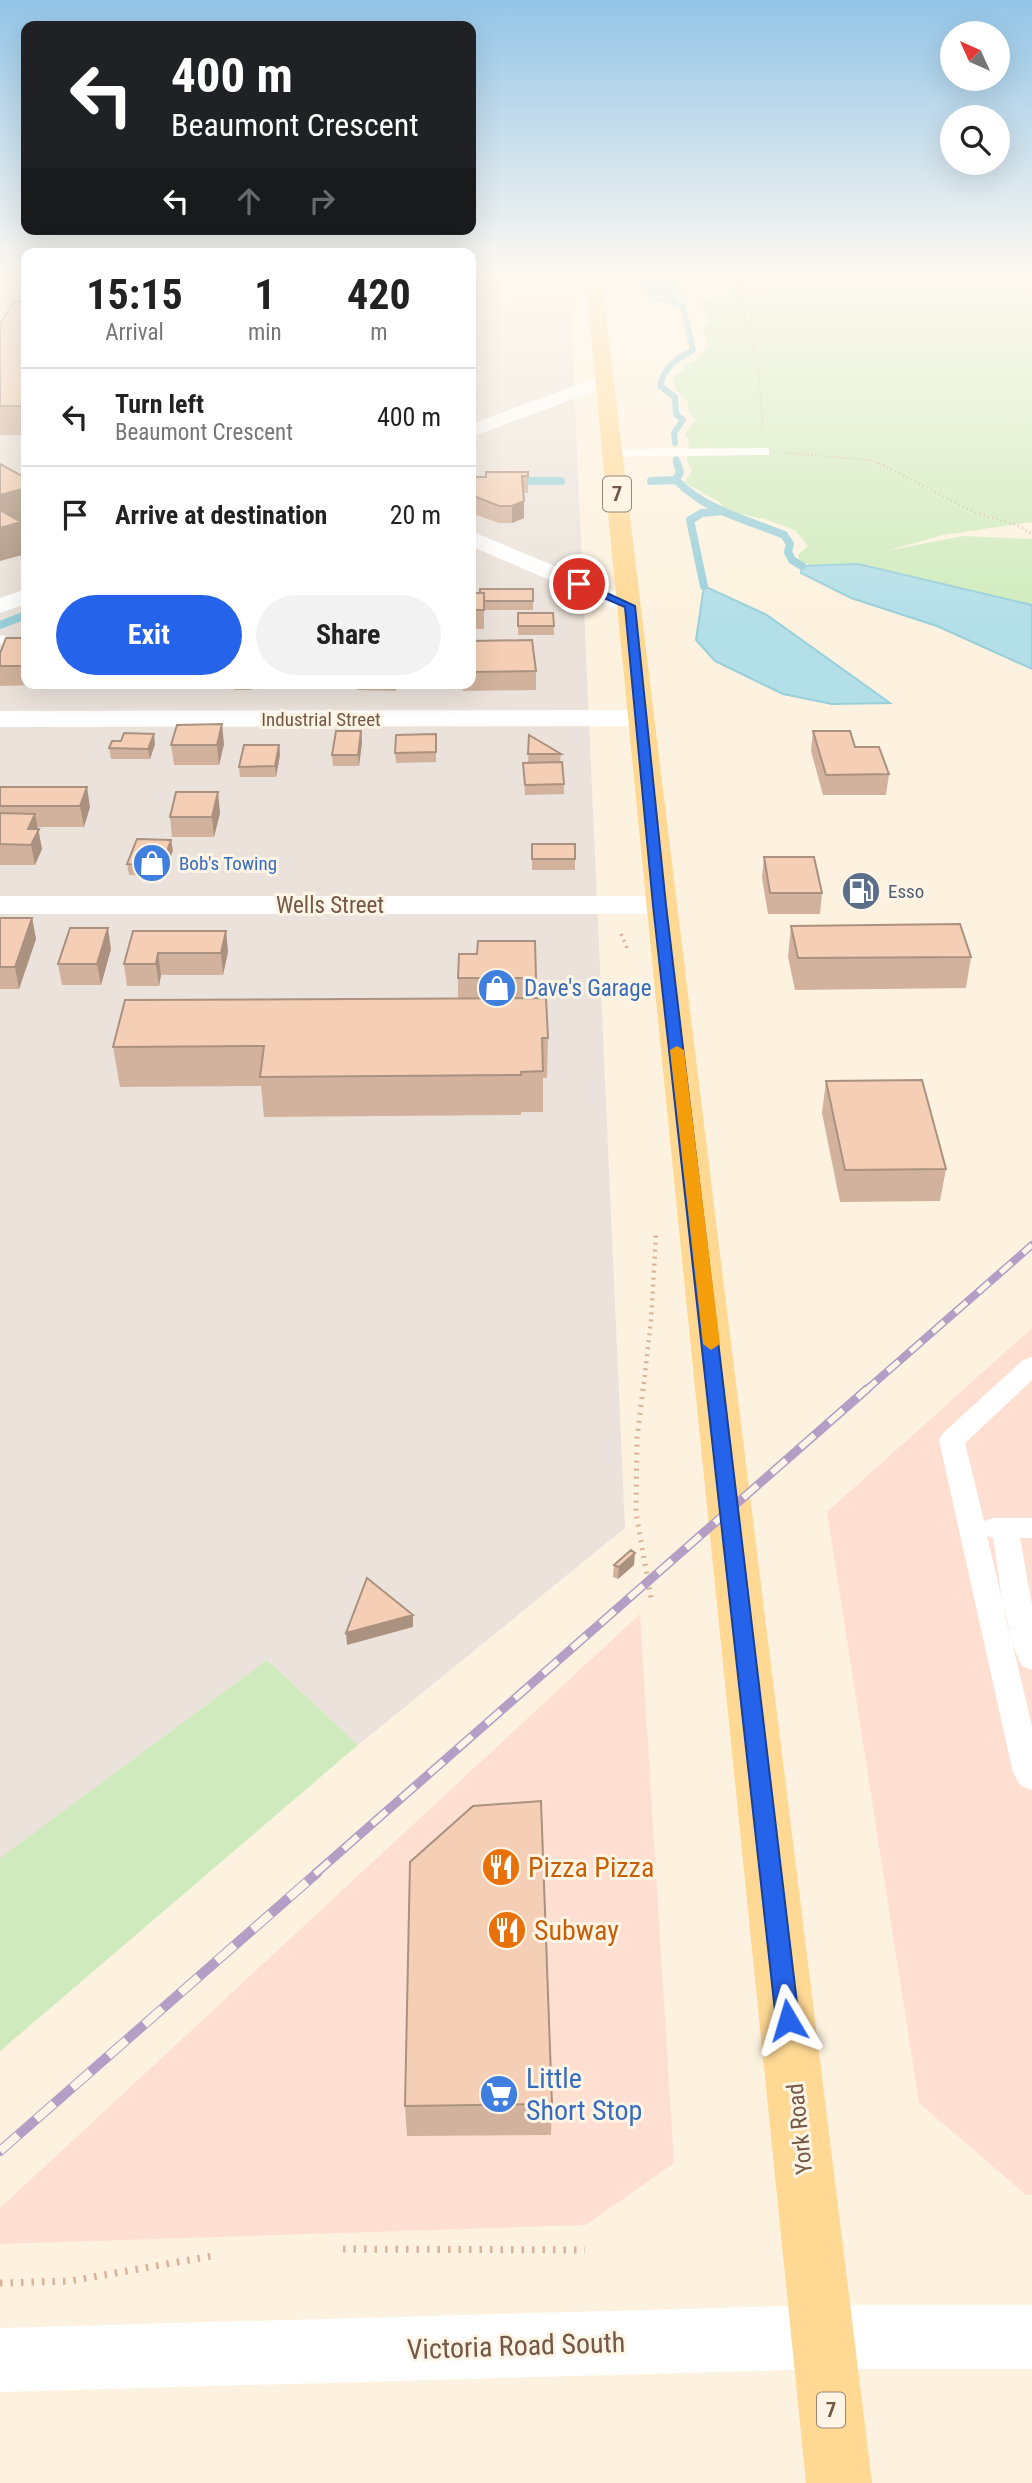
<!DOCTYPE html>
<html lang="en">
<head>
<meta charset="utf-8">
<style>
	:root { --surface:#fff; --page:#f2f2f2; --text:#222; --muted:#767676; --line:#e0e0e0; --accent:#2563eb }
	body { margin:0; font-family:"Roboto Condensed",sans-serif; background:var(--page); color:var(--text); height:100vh; display:flex; flex-direction:column; font-size:26px; white-space:nowrap }
	* { box-sizing:border-box; margin:0 }
	p { font-size:23px; color:var(--muted) }
	.icon { flex:none; width:38px; height:38px; fill:none; stroke:currentColor; stroke-width:2; stroke-linecap:round; stroke-linejoin:round }
	.map { position:relative; flex:1; overflow:hidden }
	.panel { position:absolute; left:21px; top:248px; width:455px; height:441px; display:flex; flex-direction:column; background:var(--surface); border-radius:14px; box-shadow:0 7px 28px #0002 }
	.panel>* { flex:none }
	.guide { position:absolute; left:21px; top:21px; width:455px; height:214px; border-radius:14px; box-shadow:0 7px 28px #0002; background:#202124; color:#fff; overflow:hidden }
	.needle { width:46px; rotate:315deg }
	.tools { position:absolute; left:940px; top:21px; display:grid; gap:14px }
	.tools a { display:grid; place-items:center; width:70px; height:70px; border-radius:50%; background:var(--surface); box-shadow:0 7px 28px #0002; font-size:35px }
	.pin { position:absolute; display:grid; place-items:center; width:60px; height:60px; color:#fff; margin:-30px; border:4px solid #fff; border-radius:50%; box-shadow:0 2px 7px #0007 }
	.me { position:absolute; width:77px; margin:-38px; rotate:353deg; stroke-linejoin:round; filter:drop-shadow(0 0 5px #0008) }
	.turn { display:flex; align-items:center; gap:24px; height:147px; padding:0 35px; font-size:32px }
	.turn .icon { width:91px; height:91px; stroke-width:2.5 }
	.turn b { display:block; font-size:49px; line-height:60px }
	.lanes { display:flex; align-items:center; height:66px; padding:0 35px; background:#0003; justify-content:center; gap:35px; direction:ltr }
	.lanes .off { opacity:.35 }
	.eta { display:flex; justify-content:space-evenly; align-items:center; height:119px; text-align:center }
	.eta b { font-size:42px; font-weight:700; line-height:49px }
	.primary-button { display:flex; gap:14px; margin-top:auto; padding:14px 35px }
	.primary-button a { flex:1; height:80px; border-radius:42px; background:var(--accent); color:#fff; font-size:28px; font-weight:700; line-height:80px; text-align:center }
	.primary-button a+a { background:var(--page); color:var(--text) }
	ul { padding:0; list-style:none }
	li { display:flex; align-items:center; gap:21px; height:98px; padding:0 35px; border-top:2px solid var(--line) }
	li div { flex:1 }
	li b { display:block; font-size:26px }
	li em { font-style:normal }
	.map>svg:first-child { display:block }
</style>
</head>
<body>
<div class="map">
<svg width="1032" height="2483" viewBox="0 0 1032 2483">
	<rect width="100%" height="100%" fill="#fdf2df"/>
	<path fill="#ffdfd1" d="M 1032,1328 L 1032,2195 L 1026,2195 L 919,2103 L 827,1512 Z
		M 640,1614 L 674,2163 L 586,2225 L 0,2244 L 0,2208 Z"/>
	<path fill="#ebe3db" d="M 0,273 L 26,273 L 26,684 L 471,684 L 471,273 L 569,273 L 625,1528 L 358,1745 L 267,1660 L 0,1858 Z"/>
	<path fill="#cfebbd" d="M 728,273 L 1032,273 L 1032,522 L 943,535 L 886,551 L 963,536 L 1032,539 L 1032,605 L 858,564 L 810,565 L 800,561 L 798,555 L 808,546 L 795,530 L 765,519 L 725,511 L 721,503 L 684,482 L 692,472 L 687,460 L 689,439 L 685,435 L 696,419 L 689,413 L 688,401 L 675,389 L 672,377 L 683,372 L 684,365 L 695,361 L 709,345 L 702,330 L 708,320 L 700,301 L 729,294 Z
		M 267,1660 L 358,1745 L 0,2051 L 0,1858 Z"/>
	<path fill="#b3dfe8" stroke="#98cfda" stroke-width="2" d="M 631,273 L 692,273 L 673,283 L 683,287 L 681,294 L 674,297 L 674,301 C 651,304 643,290 631,273 Z
		M 858,564 L 1032,605 L 1032,669 L 937,626 L 851,598 L 801,573 L 802,566 Z
		M 704,586 L 767,615 L 890,703 L 832,704 L 783,694 L 715,661 L 696,640 Z"/>
	<g fill="none" stroke-linecap="round" stroke-linejoin="round">
		<path stroke="#98cfda" stroke-width="6" d="M 672,301 L 683,306 L 693,350 C 676,359 665,366 660,386 L 675,397 L 676,414 L 683,420 L 674,433 L 675,443
			M 676,459 L 678,465"/>
		<path stroke="#98cfda" stroke-width="8" d="M 676,480 C 706,511 746,519 784,535 L 790,544 L 788,552 L 792,560 L 802,566
			M 676,480 L 680,472 L 677,463
			M 513,481 L 561,481
			M 651,481 L 676,480
			M 704,586 L 690,520 L 702,513 L 721,511
			M 0,625 L 26,615"/>
		<path stroke="#d9b298" stroke-width="2" stroke-dasharray="1 2.5" stroke-linecap="butt" d="M 734,273 L 758,366 L 763,430
			M 787,453 L 869,460 L 885,465"/>
		<path stroke="#d9b298" stroke-width="2.5" stroke-dasharray="1 3.5" stroke-linecap="butt" d="M 879,463 L 974,512 L 1019,526 L 1032,534"/>
		<path stroke="#d9b298" stroke-width="3.5" stroke-dasharray="2 4.5" stroke-linecap="butt" d="M 621,934 L 629,952"/>
		<path stroke="#d9b298" stroke-width="4.5" stroke-dasharray="2 5" stroke-linecap="butt" d="M 643,1391 L 651,1321 L 656,1234"/>
		<path stroke="#d9b298" stroke-width="5" stroke-dasharray="2 6" stroke-linecap="butt" d="M 643,1389 L 637,1438 L 636,1513 L 651,1598"/>
		<path stroke="#d9b298" stroke-width="7" stroke-dasharray="2.5 8" stroke-linecap="butt" d="M 343,2249 L 585,2250
			M 0,2283 L 70,2281 L 212,2256"/>
		<path fill="#fff" fill-rule="evenodd" d="M 765,448 L 769,449 L 769,455 L 612,457 L 606,453 L 612,449 Z
			M 4,635 L 11,639 L 0,645 L 0,636 Z
			M 1032,1357 L 1032,1380 L 965,1443 L 984,1521 L 993,1518 L 1032,1518 L 1032,1538 L 1020,1538 L 1032,1605 L 1032,1670 L 1022,1666 C 1003,1628 1000,1580 993,1538 L 987,1536 L 1032,1726 L 1032,1790 L 1021,1786 L 1013,1773 L 939,1440 L 943,1433 L 1023,1360 Z"/>
		<path fill="#fff" fill-rule="evenodd" d="M 0,282 L 26,282 L 26,292 L 0,292 Z
			M 471,531 L 639,601 L 642,606 L 639,611 L 630,613 L 621,611 L 471,546 Z
			M 642,710 L 651,712 L 655,718 L 651,724 L 642,726 L 0,727 L 0,711 Z
			M 0,896 L 660,896 L 671,898 L 675,905 L 671,912 L 660,914 L 0,914 Z"/>
		<path fill="#fff" fill-rule="evenodd" d="M 604,375 L 613,381 L 611,385 L 471,437 L 471,424 Z
			M 26,589 L 26,604 L 0,613 L 0,598 Z
			M 823,2305 L 1032,2305 L 1032,2369 L 823,2369 L 0,2392 L 0,2328 Z"/>
		<path fill="#ffd894" fill-rule="evenodd" d="M 585,273 L 601,273 C 688,1010 782,1746 872,2483 L 806,2483 C 732,1746 655,1010 585,273 Z"/>
		<g stroke="#b49ec6" stroke-width="8">
			<path id="rail-far2" d="M 865,1391 L 1032,1245"/>
		</g>
		<g stroke="#b49ec6" stroke-width="9">
			<path id="rail-far1" d="M 315,1874 L 867,1389"/>
		</g>
		<g stroke="#b49ec6" stroke-width="10">
			<path id="rail" d="M 0,2151 L 317,1873"/>
		</g>
		<use href="#rail-far2" stroke="#fff5e6" stroke-width="5" stroke-dasharray="15" stroke-linecap="butt"/>
		<use href="#rail-far1" stroke="#fff5e6" stroke-width="6" stroke-dasharray="19" stroke-linecap="butt"/>
		<use href="#rail" stroke="#fff5e6" stroke-width="8" stroke-dasharray="24" stroke-linecap="butt"/>
	</g>
	<path fill="#d2b29c" d="M 26,301 L 26,435 L 0,435 L 0,324 Z
		M 528,472 L 528,493 L 524,493 L 524,518 L 512,523 L 499,523 L 471,513 L 471,477 L 486,477 Z
		M 533,589 L 533,610 L 484,610 L 484,629 L 471,629 L 471,593 Z
		M 518,613 L 553,613 L 554,635 L 518,635 Z
		M 26,638 L 26,684 L 34,685 L 0,686 L 0,651 Z
		M 471,641 L 536,671 L 536,690 L 463,691 L 462,684 L 471,684 Z
		M 69,684 L 106,684 L 69,685 Z
		M 234,684 L 279,684 L 253,685 L 251,690 L 234,690 Z
		M 356,684 L 397,684 L 396,691 L 357,690 Z
		M 361,731 L 362,742 L 359,766 L 333,766 L 332,755 Z
		M 813,731 L 855,747 L 889,774 L 886,795 L 823,795 L 811,751 Z
		M 436,734 L 436,762 L 396,763 L 395,753 Z
		M 529,735 L 561,754 L 560,762 L 564,784 L 564,794 L 525,795 L 523,763 L 528,763 Z
		M 155,744 L 150,759 L 111,759 L 109,748 Z
		M 224,744 L 219,765 L 174,765 L 171,745 Z
		M 279,745 L 280,755 L 276,777 L 240,777 L 239,767 Z
		M 0,787 L 90,807 L 84,827 L 38,827 L 42,849 L 35,865 L 0,865 Z
		M 220,813 L 214,837 L 172,837 L 170,817 Z
		M 532,844 L 575,844 L 575,870 L 532,870 Z
		M 173,850 L 164,876 L 129,875 L 127,864 Z
		M 764,857 L 822,893 L 820,914 L 768,914 L 762,878 Z
		M 0,918 L 32,918 L 36,939 L 19,989 L 0,989 Z
		M 791,926 L 971,957 L 966,988 L 795,990 L 788,957 Z
		M 226,931 L 228,952 L 223,975 L 161,975 L 159,986 L 127,986 L 124,964 Z
		M 535,941 L 536,998 L 548,1038 L 547,1078 L 543,1078 L 543,1112 L 521,1112 L 521,1115 L 264,1117 L 261,1086 L 120,1087 L 113,1047 L 458,998 L 458,978 L 477,954 Z
		M 111,949 L 101,985 L 62,985 L 58,964 Z
		M 826,1081 L 946,1169 L 940,1201 L 840,1202 L 822,1113 Z
		M 614,1565 L 634,1565 L 618,1579 L 613,1577 Z
		M 552,2104 L 551,2135 L 407,2136 L 405,2106 Z"/>
	<path fill="#ab917f" d="M 26,488 L 26,521 L 21,522 L 26,554 L 0,561 L 0,495 Z
		M 524,501 L 524,518 L 512,523 L 512,506 Z
		M 222,724 L 224,744 L 219,765 L 217,745 Z
		M 361,731 L 362,742 L 359,766 L 358,755 Z
		M 154,734 L 155,744 L 150,759 L 148,749 Z
		M 279,745 L 280,755 L 276,777 L 275,766 Z
		M 87,787 L 90,807 L 84,827 L 80,806 Z
		M 218,792 L 220,813 L 214,837 L 212,817 Z
		M 35,814 L 42,849 L 35,865 L 28,829 Z
		M 171,840 L 173,850 L 164,876 L 162,865 Z
		M 32,918 L 36,939 L 19,989 L 15,967 Z
		M 108,928 L 111,949 L 101,985 L 97,964 Z
		M 226,931 L 228,952 L 223,975 L 221,953 Z
		M 158,953 L 161,975 L 159,986 L 156,964 Z
		M 635,1553 L 634,1565 L 618,1579 L 619,1567 Z
		M 413,1615 L 413,1627 L 347,1645 L 346,1633 Z"/>
	<path fill="#f4cfb5" stroke="#ab917f" stroke-width="2" d="M 14,301 L 26,301 L 26,406 L 0,406 L 0,324 Z
		M 0,464 L 26,478 L 26,488 L 0,495 Z
		M 486,472 L 528,472 L 528,476 L 522,476 L 524,501 L 512,506 L 499,506 L 471,495 L 471,477 L 486,477 Z
		M 0,510 L 21,522 L 0,528 Z
		M 480,589 L 533,589 L 533,601 L 484,601 L 484,593 L 480,593 Z
		M 471,593 L 484,593 L 484,610 L 471,610 Z
		M 518,613 L 553,613 L 554,626 L 518,626 Z
		M 6,638 L 26,638 L 26,666 L 0,666 L 0,651 L 1,651 Z
		M 532,640 L 536,671 L 471,672 L 471,641 Z
		M 222,724 L 217,745 L 171,745 L 177,725 Z
		M 336,731 L 361,731 L 358,755 L 332,755 Z
		M 813,731 L 850,731 L 855,747 L 879,747 L 889,774 L 826,775 Z
		M 124,733 L 154,734 L 148,749 L 109,748 L 112,741 L 121,741 Z
		M 436,734 L 436,752 L 395,753 L 396,735 Z
		M 529,735 L 561,754 L 528,754 Z
		M 244,745 L 279,745 L 275,766 L 239,767 Z
		M 562,762 L 564,784 L 525,785 L 523,763 Z
		M 0,787 L 87,787 L 80,806 L 0,806 Z
		M 176,792 L 218,792 L 212,817 L 170,817 Z
		M 0,813 L 35,814 L 28,829 L 39,829 L 31,845 L 0,844 Z
		M 137,839 L 171,840 L 162,865 L 127,864 Z
		M 532,844 L 575,844 L 575,859 L 532,859 Z
		M 764,857 L 814,857 L 822,893 L 770,893 Z
		M 0,918 L 32,918 L 15,967 L 0,967 Z
		M 960,924 L 971,957 L 798,958 L 791,926 Z
		M 70,928 L 108,928 L 97,964 L 58,964 Z
		M 133,931 L 226,931 L 221,953 L 158,953 L 156,964 L 124,964 Z
		M 478,941 L 535,941 L 536,978 L 458,978 L 459,954 L 477,954 Z
		M 546,998 L 548,1038 L 542,1038 L 543,1071 L 521,1072 L 521,1075 L 260,1077 L 264,1046 L 113,1047 L 125,1000 Z
		M 922,1080 L 946,1169 L 845,1170 L 826,1081 Z
		M 631,1550 L 635,1553 L 619,1567 L 614,1565 Z
		M 367,1578 L 413,1615 L 346,1633 Z
		M 541,1801 L 552,2104 L 405,2106 L 410,1862 L 473,1806 Z"/>
	<linearGradient id="sky" x2="0" y2="1"><stop stop-color="#93c5e8"/><stop offset="0.44" stop-color="#fef9f1"/><stop offset="1" stop-color="#fef9f1" stop-opacity="0"/></linearGradient>
	<rect width="1032" height="621" fill="url(#sky)"/>
	<path fill="#2563eb" stroke="#184099" stroke-width="2" d="M 576,582 L 583,582 L 635,606 L 666,905 L 799,2020 L 796,2028 L 788,2031 L 780,2028 L 776,2020 L 653,905 L 625,607 L 576,586 Z"/>
	<path fill="#f59e0b" d="M 677,1046 L 684,1050 L 720,1344 L 711,1350 L 703,1344 L 670,1050 Z"/>
	<defs>
		<g id="shop-disc" transform="scale(2.0125)"><circle r="9.5" fill="#3f7fe0" stroke="#fff5e6"/><path d="M-5-2.5h2.3a2.7 3.5 0 0 1 5.4 0H5L5.5 6h-11ZM-1.5-2.5h3a1.5 2.3 0 0 0-3 0Z" fill="#fff"/></g>
		<g id="fuel-disc" transform="scale(2.0125)"><circle r="9.5" fill="#5c6f8a" stroke="#fff5e6"/><path d="M-5.5-6h7V0h2V4h1.3V-2.5L3-4.5l.8-.8L6-3V5H2.5V1h-1V6h-7ZM-4.2-4.7v3.2H.2V-4.7Z" fill="#fff"/></g>
		<g id="restaurant-disc" transform="scale(2.0125)"><circle r="9.5" fill="#e8710a" stroke="#fff5e6"/><path d="M-5-6h1v4h1v-4h1v4h1v-4h1v5L-1.5 .5V6h-2V.5L-5-1ZM5-6V6H3V1.5H1.5Q1.5-4 5-6Z" fill="#fff"/></g>
		<g id="supermarket-disc" transform="scale(2.0125)"><circle r="9.5" fill="#3f7fe0" stroke="#fff5e6"/><path d="M-6-5.5h2.5l.6 2H6L4.5 2H-2.5L-4.4-4H-6ZM-1.5 3.2a1.3 1.3 0 1 0 .1 0ZM3 3.2a1.3 1.3 0 1 0 .1 0Z" fill="#fff"/></g>
	</defs>
	<g fill-rule="evenodd">
		<use href="#shop-disc" x="152" y="863"/>
		<use href="#fuel-disc" x="861" y="891"/>
		<use href="#shop-disc" x="497" y="988"/>
		<use href="#restaurant-disc" x="501" y="1867"/>
		<use href="#restaurant-disc" x="507" y="1930"/>
		<use href="#supermarket-disc" x="499" y="2094"/>
	</g>
	<g text-anchor="middle" dominant-baseline="central" stroke-width="6" stroke-linejoin="round" paint-order="stroke">
		<g font-size="19" fill="#755745" stroke="#fff5e6">
			<text x="321" y="719">Industrial Street</text>
		</g>
		<g font-size="19" fill="#366cbe" stroke="#fff5e6" text-anchor="start">
			<text x="179" y="863">Bob's Towing</text>
		</g>
		<g font-size="19" fill="#4e5e75" stroke="#fff5e6" text-anchor="start">
			<text x="888" y="891">Esso</text>
		</g>
		<g fill="#fff5e6" stroke="#9e8675" stroke-width="2">
			<rect x="603" y="476.5" width="28" height="35" rx="5"/>
			<rect x="817" y="2392.5" width="28" height="35" rx="5"/>
		</g>
		<g font-size="21" font-weight="bold" fill="#755745">
			<text x="617" y="494">7</text>
			<text x="831" y="2410">7</text>
		</g>
		<g font-size="23" fill="#755745" stroke="#fff5e6">
			<text x="330" y="905">Wells Street</text>
			<text transform="translate(800 2129) rotate(-96)">York Road</text>
		</g>
		<g font-size="23" fill="#366cbe" stroke="#fff5e6" text-anchor="start">
			<text x="524" y="988">Dave's Garage</text>
		</g>
		<g font-size="28" fill="#c56008" stroke="#fff5e6" text-anchor="start">
			<text x="528" y="1867">Pizza Pizza</text>
			<text x="534" y="1930">Subway</text>
		</g>
		<g font-size="28" fill="#366cbe" stroke="#fff5e6" text-anchor="start">
			<text x="526" y="2078">Little<tspan x="526" dy="32">Short Stop</tspan></text>
		</g>
		<g font-size="28" fill="#755745" stroke="#fff5e6">
			<text transform="translate(516 2346) rotate(-2)">Victoria Road South</text>
		</g>
	</g>
</svg>
<div class="tools">
<a><svg class="needle" viewBox="-14 -14 28 28"><path d="M0-13l5 13h-10z" fill="#e53935"/><path d="M0 13l5-13h-10z" fill="#767676"/></svg></a>
<a><svg class="icon" aria-label="search" viewBox="0 0 24 24"><circle cx="10" cy="10" r="6"/><path d="M15 15l6 6"/></svg></a>
</div>
<div class="pin" style="left:579px;top:584px;background:#d93025"><svg class="icon" aria-label="arrive" viewBox="0 0 24 24"><path d="M6 21V4h12l-3 4 3 4H6"/></svg></div>
<svg class="me" style="left:788px;top:2020px" viewBox="-20 -20 40 40"><path d="M0-17L14 15 0 8-14 15z" fill="#2563eb" stroke="#fff" stroke-width="4"/></svg>
<div class="guide">
<div class="turn"><svg class="icon" aria-label="left" viewBox="0 0 24 24"><path d="M17 20v-9H6M10 6l-5 5 5 5"/></svg><div><b>400 m</b>Beaumont Crescent</div></div>
<div class="lanes"><svg class="icon" aria-label="left" viewBox="0 0 24 24"><path d="M17 20v-9H6M10 6l-5 5 5 5"/></svg><svg class="icon off" aria-label="ahead" viewBox="0 0 24 24"><path d="M12 20V5M6 11l6-6 6 6"/></svg><svg class="icon off" aria-label="right" viewBox="0 0 24 24"><path d="M7 20v-9h11M14 6l5 5-5 5"/></svg></div>
</div>
<section class="panel">
<div class="eta">
<div><b>15:15</b><p>Arrival</p></div>
<div><b>1</b><p>min</p></div>
<div><b>420</b><p>m</p></div>
</div>
<ul>
<li><svg class="icon" aria-label="left" viewBox="0 0 24 24"><path d="M17 20v-9H6M10 6l-5 5 5 5"/></svg><div><b>Turn left</b><p>Beaumont Crescent</p></div><em>400 m</em></li>
<li><svg class="icon" aria-label="arrive" viewBox="0 0 24 24"><path d="M6 21V4h12l-3 4 3 4H6"/></svg><div><b>Arrive at destination</b></div><em>20 m</em></li>
</ul>
<div class="primary-button"><a>Exit</a><a>Share</a></div>
</section>
</div>
</body>
</html>
